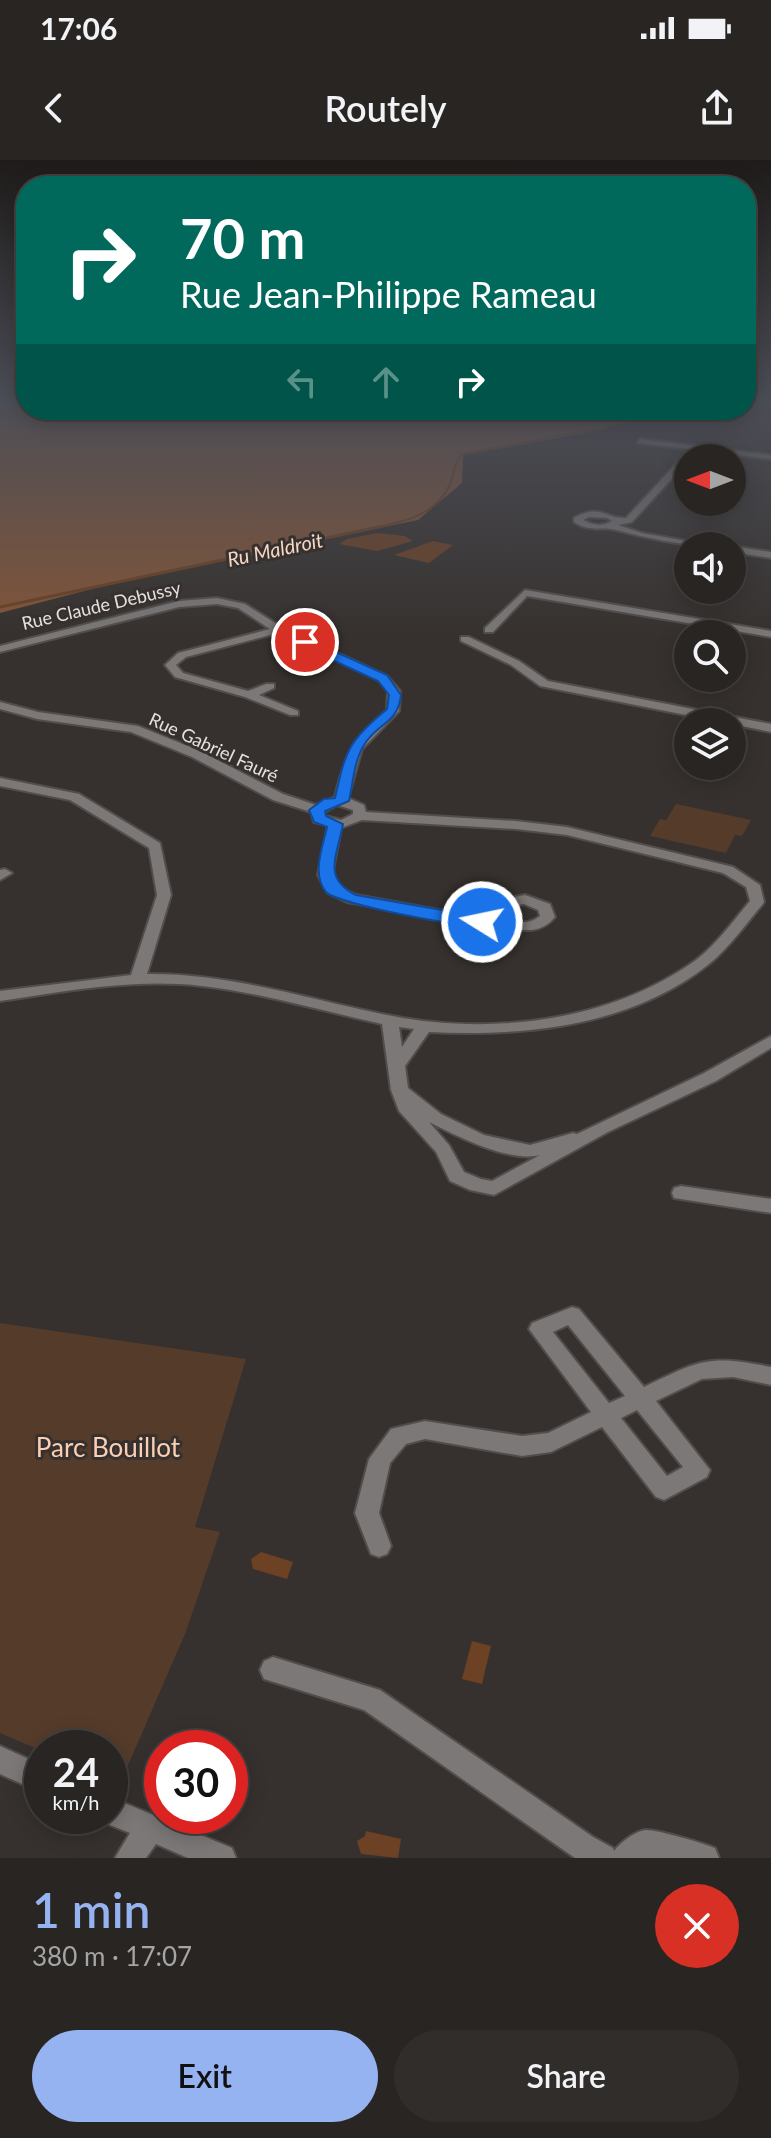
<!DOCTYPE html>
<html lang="en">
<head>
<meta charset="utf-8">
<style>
	:root { --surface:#282522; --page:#302d2a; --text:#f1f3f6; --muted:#a5a5a5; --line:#444240; --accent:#95b2f1 }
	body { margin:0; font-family:Lato,sans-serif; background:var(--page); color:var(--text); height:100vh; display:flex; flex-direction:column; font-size:30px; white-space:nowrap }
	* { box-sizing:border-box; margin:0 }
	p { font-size:26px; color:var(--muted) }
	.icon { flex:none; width:44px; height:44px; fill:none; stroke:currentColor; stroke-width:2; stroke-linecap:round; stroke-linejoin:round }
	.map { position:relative; height:1698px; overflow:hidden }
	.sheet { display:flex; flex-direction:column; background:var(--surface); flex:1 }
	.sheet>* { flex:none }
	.hud { position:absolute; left:16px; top:16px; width:740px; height:244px; border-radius:32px; box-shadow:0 4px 20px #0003,0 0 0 2px var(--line); background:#00695c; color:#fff; overflow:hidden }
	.needle { width:52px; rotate:270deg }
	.buttons { position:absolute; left:674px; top:284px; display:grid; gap:16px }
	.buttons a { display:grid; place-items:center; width:72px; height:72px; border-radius:50%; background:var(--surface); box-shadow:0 4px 20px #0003,0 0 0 2px var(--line); font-size:40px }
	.speed { position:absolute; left:24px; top:1570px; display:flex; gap:16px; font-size:40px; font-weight:700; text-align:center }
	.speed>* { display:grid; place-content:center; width:104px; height:104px; border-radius:50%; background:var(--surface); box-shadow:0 4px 20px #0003,0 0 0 2px var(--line); line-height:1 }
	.speed small { font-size:20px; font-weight:400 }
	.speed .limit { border:12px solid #d22; background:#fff; color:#111 }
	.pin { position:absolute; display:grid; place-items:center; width:68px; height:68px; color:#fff; margin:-34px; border:4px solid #fff; border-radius:50%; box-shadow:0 2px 8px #0007 }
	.me { position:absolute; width:88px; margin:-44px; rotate:280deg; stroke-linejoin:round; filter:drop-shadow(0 0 6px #0008) }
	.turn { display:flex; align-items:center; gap:28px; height:168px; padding:0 32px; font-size:36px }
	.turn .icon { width:104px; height:104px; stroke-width:2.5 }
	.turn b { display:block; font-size:56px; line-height:68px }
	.lanes { display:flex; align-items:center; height:76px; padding:0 32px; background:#0003; justify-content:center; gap:40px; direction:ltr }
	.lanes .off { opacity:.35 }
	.round { display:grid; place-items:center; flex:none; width:84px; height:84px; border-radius:42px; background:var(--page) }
	.summary { display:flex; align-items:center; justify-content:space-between; height:136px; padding:0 32px }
	h1 { font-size:48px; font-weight:600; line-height:60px; color:var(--accent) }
	.action { display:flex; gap:16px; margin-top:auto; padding:16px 32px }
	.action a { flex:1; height:92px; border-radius:48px; background:var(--accent); color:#111; font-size:32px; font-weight:600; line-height:92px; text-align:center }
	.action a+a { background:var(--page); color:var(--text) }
	.status { display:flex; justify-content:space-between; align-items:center; height:56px; padding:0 40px; background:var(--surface); direction:ltr }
	.status svg { height:22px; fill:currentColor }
	header { display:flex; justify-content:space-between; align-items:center; height:104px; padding:0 32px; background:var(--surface); font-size:36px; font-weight:600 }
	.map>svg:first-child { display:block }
</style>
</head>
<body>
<div class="status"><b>17:06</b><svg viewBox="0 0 49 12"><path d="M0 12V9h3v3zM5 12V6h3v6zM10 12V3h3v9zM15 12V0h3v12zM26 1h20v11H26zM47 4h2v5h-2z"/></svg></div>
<header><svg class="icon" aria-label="back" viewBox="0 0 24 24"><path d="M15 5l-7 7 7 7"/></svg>Routely<svg class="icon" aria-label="share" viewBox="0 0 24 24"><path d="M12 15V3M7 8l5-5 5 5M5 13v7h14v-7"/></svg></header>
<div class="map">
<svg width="771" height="1698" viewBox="0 0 771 1698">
	<rect width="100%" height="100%" fill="#36312e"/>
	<path fill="#553b2a" d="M 676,644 L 751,660 L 742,676 L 735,675 L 726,693 L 650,676 L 660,659 L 666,660 Z
		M 0,1163 L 246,1199 L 195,1367 L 220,1372 L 185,1474 L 119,1626 L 110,1622 L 110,1588 L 42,1588 L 42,1591 L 0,1573 Z"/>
	<path fill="#835538" d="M 0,241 L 26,241 L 26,250 L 660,250 L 602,270 L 463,295 L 462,323 L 418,360 L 126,420 L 0,453 Z"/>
	<path fill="#6d4124" d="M 377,373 L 405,376 L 413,381 L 377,391 L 339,384 L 347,379 Z
		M 433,381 L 453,385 L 429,403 L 394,395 Z
		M 261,1392 L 293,1402 L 287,1419 L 253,1409 L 251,1399 Z
		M 472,1481 L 491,1486 L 482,1524 L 462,1519 Z
		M 366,1671 L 401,1679 L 398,1698 L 361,1694 L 357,1681 L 365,1676 Z"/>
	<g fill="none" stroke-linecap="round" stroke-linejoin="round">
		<path stroke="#6d4124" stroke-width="2" d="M 374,368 C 403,362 437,355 450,324 C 454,313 454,303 462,294 L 619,265 L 656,250"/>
		<path stroke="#6d4124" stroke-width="3" d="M 0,447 L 383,366"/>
		<g stroke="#524d4a" stroke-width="4">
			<path id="minor" d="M 640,279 L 771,295 L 771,299 L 698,290 L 688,298 L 688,301 L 632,362 L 618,365 L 642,373 L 715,386 C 680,386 649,378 616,370 C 600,366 591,373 574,362 L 574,358 C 600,343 606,359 626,358 L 690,289 L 637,283 ZM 589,357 L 607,358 L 612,361 C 602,367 593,365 583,360 Z
				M 732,386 L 771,392 L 771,398 L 732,392 Z
				M 525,430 L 771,471 L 771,477 L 527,436 L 493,472 L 485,472 L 485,468 Z
				M 217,438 L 245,444 L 283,468 L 387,516 L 400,531 L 399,551 L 362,589 L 348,638 L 364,645 L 366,652 L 516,661 L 567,667 L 733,707 L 760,725 L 764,742 L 762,745 C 745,765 729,788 709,804 C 632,866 524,877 429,872 L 405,906 L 408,928 L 441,954 L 484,975 L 530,985 L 573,973 L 577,974 L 704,913 L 771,876 L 771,888 L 716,921 L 608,972 L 494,1035 L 470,1030 L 450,1021 L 436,992 L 399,951 L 391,930 L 382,864 C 322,851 263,833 202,826 C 134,818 67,831 0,841 L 0,831 L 131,815 L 157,735 L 149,688 L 70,640 L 0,626 L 0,618 L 79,634 L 160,683 L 171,735 L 147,814 C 230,813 307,839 387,855 C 489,876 610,862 696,800 C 717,784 733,761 750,741 L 746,727 L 723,713 L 567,675 L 516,669 L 362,660 L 341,668 L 332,715 L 339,727 L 356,735 L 482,758 L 491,757 L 498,740 L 525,735 L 550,744 L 555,757 C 534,782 508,763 482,766 L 347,742 L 328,733 L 318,715 L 328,665 L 314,662 L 311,652 L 273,640 L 192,597 L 131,572 L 37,559 L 0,549 L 0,542 L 38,552 L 138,566 L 200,591 L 283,634 L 316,645 L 335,637 C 345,595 354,578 387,550 L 388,531 L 379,520 L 278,473 L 186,497 L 176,505 L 183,513 L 248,531 L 266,524 L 274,524 L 274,528 L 259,535 L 298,551 L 298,555 L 290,555 L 245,537 L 175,517 L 165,505 L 178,493 L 270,469 L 238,448 L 217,444 L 179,447 L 0,492 L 0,486 L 179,441 ZM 337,645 L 353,650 L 353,654 L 341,660 L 325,656 L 324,652 ZM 524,744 L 538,750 L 540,756 C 528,765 517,764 505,754 L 509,746 ZM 399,867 L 414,869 L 402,887 ZM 429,962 C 457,976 509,1003 540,995 L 492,1021 L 481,1019 L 464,1012 L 449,985 Z
				M 461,477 L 469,477 L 519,501 L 548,521 L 771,564 L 771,572 L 540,526 L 511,505 L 461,481 Z
				M 5,709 L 12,713 L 0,720 L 0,710 Z
				M 681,1026 L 771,1039 L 771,1053 L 674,1038 L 672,1033 L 674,1028 Z
				M 572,1147 L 579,1149 L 644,1227 C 699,1200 709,1194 771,1207 L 771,1225 L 733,1217 L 702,1219 L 656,1241 L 710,1310 L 707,1317 L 664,1340 L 656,1337 L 602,1267 L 551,1292 L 522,1296 L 425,1279 L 406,1284 L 390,1303 L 379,1353 L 391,1386 L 387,1394 L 379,1397 L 371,1394 L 355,1353 L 369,1299 L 391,1269 L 425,1261 L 522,1276 L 548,1273 L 591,1252 L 529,1169 L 532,1163 ZM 568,1165 L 625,1236 L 609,1243 L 553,1172 ZM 637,1250 L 683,1307 L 667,1316 L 621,1258 Z
				M 273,1497 L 380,1530 L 593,1677 L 613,1688 L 614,1691 C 620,1683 635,1671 646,1670 C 659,1670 702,1683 715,1688 L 719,1698 L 575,1698 L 364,1550 L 264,1519 L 260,1510 L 264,1501 Z
				M 0,1586 L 42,1605 L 42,1633 L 0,1614 Z
				M 110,1637 L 232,1688 L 236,1698 L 188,1698 L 156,1684 L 146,1698 L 115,1698 L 130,1673 L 100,1661 L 98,1656 L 110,1656 Z"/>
		</g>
		<use href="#minor" fill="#7b7877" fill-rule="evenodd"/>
	</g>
	<linearGradient id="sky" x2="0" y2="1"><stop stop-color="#1e1b19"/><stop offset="0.5" stop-color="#4c4e57"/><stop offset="1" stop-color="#4c4e57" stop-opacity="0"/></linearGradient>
	<rect width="771" height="479" fill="url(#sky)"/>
	<path fill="#1a73e8" stroke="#114b97" stroke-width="2" d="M 305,478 L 387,515 L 401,535 C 398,564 377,563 364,585 C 354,601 353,623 349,641 L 325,651 L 326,656 L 343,664 C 337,697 322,718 356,735 L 488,758 L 490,762 L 488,766 C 471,770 337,744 326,732 C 311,714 323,686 327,667 L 314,662 L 309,650 L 324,639 L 335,638 C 346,589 348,582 387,549 L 389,535 L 378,521 L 300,485 L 299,482 Z"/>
	<g text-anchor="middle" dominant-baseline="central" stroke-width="6" stroke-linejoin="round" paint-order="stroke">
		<g font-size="18" fill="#e3e0de" stroke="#36312e">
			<text transform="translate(101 445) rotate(-13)">Rue Claude Debussy</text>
			<text transform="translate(214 587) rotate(25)">Rue Gabriel Fauré</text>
		</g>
		<g font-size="20" font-style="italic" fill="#f5d7c5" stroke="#36312e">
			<text transform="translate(275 389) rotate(-12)">Ru Maldroit</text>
		</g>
		<g font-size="26" fill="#fccfb4" stroke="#36312e">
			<text x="108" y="1287">Parc Bouillot</text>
		</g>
	</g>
</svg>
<div class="buttons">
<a><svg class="needle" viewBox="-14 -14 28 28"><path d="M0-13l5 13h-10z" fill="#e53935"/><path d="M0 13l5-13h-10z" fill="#a5a5a5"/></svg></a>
<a><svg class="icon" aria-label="sound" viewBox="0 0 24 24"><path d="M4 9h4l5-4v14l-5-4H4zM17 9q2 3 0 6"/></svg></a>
<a><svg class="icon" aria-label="search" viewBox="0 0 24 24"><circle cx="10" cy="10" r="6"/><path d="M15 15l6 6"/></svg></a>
<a><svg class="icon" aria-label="layers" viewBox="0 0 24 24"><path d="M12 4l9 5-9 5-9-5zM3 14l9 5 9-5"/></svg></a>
</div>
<div class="speed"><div>24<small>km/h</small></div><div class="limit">30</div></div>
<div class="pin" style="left:305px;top:482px;background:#d93025"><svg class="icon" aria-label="arrive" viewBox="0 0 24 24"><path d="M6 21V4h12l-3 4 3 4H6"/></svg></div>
<svg class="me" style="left:482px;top:762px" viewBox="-20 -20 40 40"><circle r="17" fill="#1a73e8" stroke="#fff" stroke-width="3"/><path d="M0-11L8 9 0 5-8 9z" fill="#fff"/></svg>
<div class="hud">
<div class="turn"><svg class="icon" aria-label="right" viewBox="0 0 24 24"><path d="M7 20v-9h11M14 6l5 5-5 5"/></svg><div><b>70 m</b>Rue Jean-Philippe Rameau</div></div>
<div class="lanes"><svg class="icon off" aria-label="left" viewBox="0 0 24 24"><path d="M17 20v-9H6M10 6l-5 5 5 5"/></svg><svg class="icon off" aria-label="ahead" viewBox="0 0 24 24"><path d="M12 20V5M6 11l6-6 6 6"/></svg><svg class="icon" aria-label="right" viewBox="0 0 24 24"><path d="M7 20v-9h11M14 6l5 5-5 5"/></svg></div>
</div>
</div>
<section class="sheet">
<div class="summary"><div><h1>1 min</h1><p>380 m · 17:07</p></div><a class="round" style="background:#d93025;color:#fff"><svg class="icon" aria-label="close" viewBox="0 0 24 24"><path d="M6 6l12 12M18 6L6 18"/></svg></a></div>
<div class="action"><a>Exit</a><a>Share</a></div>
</section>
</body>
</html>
